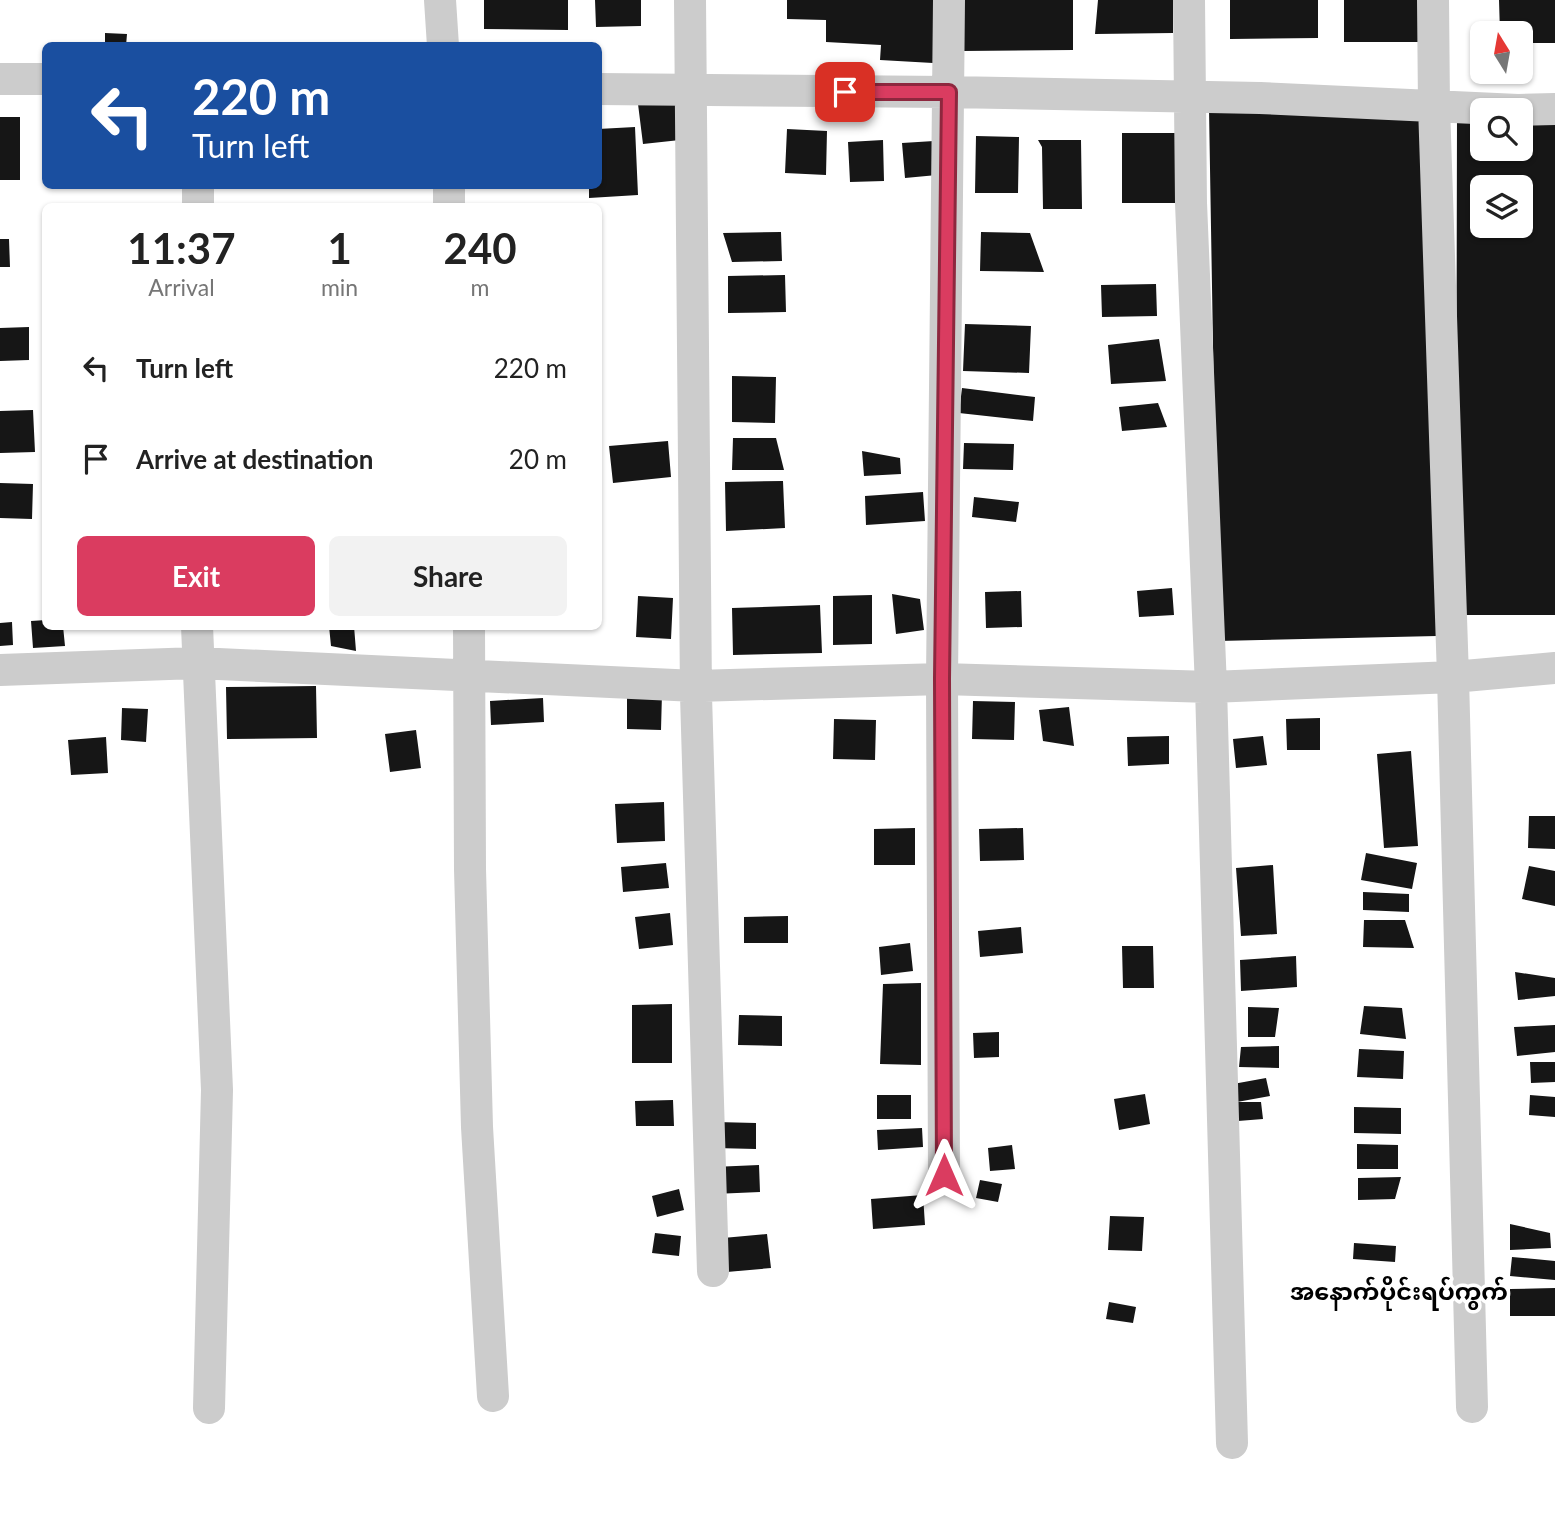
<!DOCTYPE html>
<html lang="en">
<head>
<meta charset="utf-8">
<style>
	:root { --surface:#fff; --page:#f2f2f2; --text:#222; --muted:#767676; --accent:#da3c60 }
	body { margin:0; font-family:Lato,"Noto Sans Myanmar",sans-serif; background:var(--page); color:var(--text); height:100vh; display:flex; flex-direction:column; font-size:26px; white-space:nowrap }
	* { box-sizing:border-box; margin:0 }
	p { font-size:23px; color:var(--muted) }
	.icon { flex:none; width:38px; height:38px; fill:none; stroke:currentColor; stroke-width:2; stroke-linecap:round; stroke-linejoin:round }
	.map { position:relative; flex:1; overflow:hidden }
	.sheet { position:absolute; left:42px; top:203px; width:560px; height:427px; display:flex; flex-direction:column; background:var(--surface); border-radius:10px; box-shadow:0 2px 5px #0004 }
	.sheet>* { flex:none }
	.top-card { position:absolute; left:42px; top:42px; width:560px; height:147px; border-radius:10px; box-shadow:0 2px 5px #0004; background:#1a4fa0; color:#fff; overflow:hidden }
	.needle { width:46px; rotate:349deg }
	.controls { position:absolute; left:1470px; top:21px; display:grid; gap:14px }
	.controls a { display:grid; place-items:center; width:63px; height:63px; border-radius:10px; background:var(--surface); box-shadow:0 2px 5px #0004; font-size:35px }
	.pin { position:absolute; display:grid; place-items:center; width:60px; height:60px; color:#fff; margin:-30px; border-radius:14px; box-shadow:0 4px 10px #0006 }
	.me { position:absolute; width:77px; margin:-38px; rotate:0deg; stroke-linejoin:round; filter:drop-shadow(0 0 5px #0008) }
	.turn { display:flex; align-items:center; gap:24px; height:147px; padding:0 35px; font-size:32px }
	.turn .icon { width:91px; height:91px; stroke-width:2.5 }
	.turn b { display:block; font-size:49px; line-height:60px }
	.eta { display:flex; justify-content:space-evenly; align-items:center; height:119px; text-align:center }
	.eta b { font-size:42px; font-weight:700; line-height:49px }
	.cta { display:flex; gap:14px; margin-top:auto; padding:14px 35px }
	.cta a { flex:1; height:80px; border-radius:10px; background:var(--accent); color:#fff; font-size:28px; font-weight:700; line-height:80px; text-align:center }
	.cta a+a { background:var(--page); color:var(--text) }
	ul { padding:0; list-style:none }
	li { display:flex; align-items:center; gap:21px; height:91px; padding:0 35px }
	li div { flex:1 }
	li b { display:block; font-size:26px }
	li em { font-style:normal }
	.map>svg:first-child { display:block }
</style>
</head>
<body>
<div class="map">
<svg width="1555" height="1537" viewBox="0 0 1555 1537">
	<rect width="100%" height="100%" fill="#fff"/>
	<path fill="#161616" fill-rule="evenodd" d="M 484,0 L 568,0 L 568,30 L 484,29 Z
		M 595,0 L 641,0 L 641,26 L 596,27 Z
		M 787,0 L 935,0 L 933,63 L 880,60 L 881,45 L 826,42 L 826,20 L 787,19 Z
		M 962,0 L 1073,0 L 1073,50 L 962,51 Z
		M 1098,0 L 1173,0 L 1173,33 L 1095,34 Z
		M 1230,0 L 1318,0 L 1318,38 L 1230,39 Z
		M 1344,0 L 1423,0 L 1422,42 L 1344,42 Z
		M 1499,0 L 1555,0 L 1555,43 L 1521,43 L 1521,33 L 1500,33 Z
		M 105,33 L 127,34 L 126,46 L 105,46 Z
		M 675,99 L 680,140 L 643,144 L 638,104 Z
		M 1209,109 L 1427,112 L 1437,636 L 1218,641 Z
		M 1457,113 L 1482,113 L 1482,149 L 1521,149 L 1521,113 L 1555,113 L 1555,615 L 1456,615 ZM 1482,187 L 1521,187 L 1521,226 L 1482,226 Z
		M 0,117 L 20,117 L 20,180 L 0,180 Z
		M 635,127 L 638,195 L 589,198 L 589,186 L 598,186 L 598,129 Z
		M 787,129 L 827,131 L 826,175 L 785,173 Z
		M 1122,133 L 1181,133 L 1181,203 L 1122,203 Z
		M 976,136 L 1019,137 L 1018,193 L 975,193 Z
		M 883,140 L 884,181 L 850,182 L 848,142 Z
		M 1038,140 L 1081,140 L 1082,209 L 1043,209 L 1042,147 Z
		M 934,141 L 937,175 L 905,178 L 902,143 Z
		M 781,232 L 782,261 L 732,262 L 723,233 Z
		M 981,232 L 1030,233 L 1044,272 L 980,271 Z
		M 0,239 L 9,239 L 10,267 L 0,267 Z
		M 785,275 L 786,312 L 728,313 L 728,276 Z
		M 1156,284 L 1157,316 L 1102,317 L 1101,285 Z
		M 965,324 L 1031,326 L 1029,373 L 963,371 Z
		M 29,327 L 29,360 L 0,361 L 0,328 Z
		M 1159,339 L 1166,381 L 1111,384 L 1108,345 Z
		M 732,376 L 776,377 L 775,423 L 732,422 Z
		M 962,388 L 1035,397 L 1033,421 L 959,413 Z
		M 1158,403 L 1167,427 L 1122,431 L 1119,407 Z
		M 33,410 L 35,452 L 0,453 L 0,411 Z
		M 733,438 L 776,438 L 784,470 L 732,470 Z
		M 668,441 L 671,477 L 613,483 L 609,446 Z
		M 964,443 L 1014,444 L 1013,470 L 963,469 Z
		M 862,451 L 900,458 L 901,474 L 864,476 Z
		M 783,481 L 785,528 L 726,531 L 725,482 Z
		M 0,483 L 33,484 L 32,519 L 0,518 Z
		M 923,492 L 925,521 L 866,525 L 865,496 Z
		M 974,497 L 1019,502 L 1016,522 L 972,517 Z
		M 1172,588 L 1174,615 L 1139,617 L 1137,591 Z
		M 1021,591 L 1022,627 L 986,628 L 985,592 Z
		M 892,594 L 920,599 L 924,630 L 896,634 Z
		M 872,595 L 872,644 L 833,645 L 833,596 Z
		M 638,596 L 673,598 L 671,639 L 636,637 Z
		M 820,605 L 822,653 L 733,655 L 732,608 Z
		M 46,620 L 46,626 L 63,626 L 65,646 L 33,648 L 31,621 Z
		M 12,622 L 13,645 L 0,646 L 0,623 Z
		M 329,626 L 354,626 L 356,651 L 331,646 Z
		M 316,686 L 317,738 L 227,739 L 226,687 Z
		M 627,693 L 662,693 L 661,730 L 627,729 Z
		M 543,698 L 544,722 L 491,725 L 490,701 Z
		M 973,701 L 1015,702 L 1014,740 L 972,739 Z
		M 1069,707 L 1074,746 L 1043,741 L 1039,710 Z
		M 122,708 L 148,709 L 146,742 L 121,740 Z
		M 1320,718 L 1320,750 L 1287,750 L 1286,719 Z
		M 834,719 L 876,720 L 875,760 L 833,759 Z
		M 416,730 L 421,768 L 390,772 L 385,734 Z
		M 1169,736 L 1169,764 L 1128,766 L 1127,737 Z
		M 1263,736 L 1267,765 L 1236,768 L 1233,739 Z
		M 106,737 L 108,773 L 71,775 L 68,740 Z
		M 1411,751 L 1418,846 L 1384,848 L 1377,754 Z
		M 664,802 L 665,841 L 617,843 L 615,804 Z
		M 1529,816 L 1555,816 L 1555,849 L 1528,848 Z
		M 915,828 L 915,865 L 874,865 L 874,829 Z
		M 1023,828 L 1024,860 L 980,861 L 979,829 Z
		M 1366,853 L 1417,863 L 1412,889 L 1361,880 Z
		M 666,863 L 669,888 L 623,892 L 621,867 Z
		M 1273,865 L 1277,934 L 1241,936 L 1236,868 Z
		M 1529,866 L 1555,871 L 1555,906 L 1522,899 Z
		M 1363,892 L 1409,894 L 1409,912 L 1363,910 Z
		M 670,913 L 673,945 L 639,949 L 635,917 Z
		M 788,916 L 788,943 L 744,943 L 744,917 Z
		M 1364,920 L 1405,920 L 1414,948 L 1363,947 Z
		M 1021,927 L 1023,953 L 980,957 L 978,931 Z
		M 910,943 L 913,971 L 881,975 L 879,947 Z
		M 1122,946 L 1153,946 L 1154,988 L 1123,988 Z
		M 1296,956 L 1297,987 L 1241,991 L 1240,960 Z
		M 1515,972 L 1555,978 L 1555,996 L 1518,1000 Z
		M 921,983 L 921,1065 L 880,1064 L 883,984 Z
		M 672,1004 L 672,1063 L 632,1063 L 632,1005 Z
		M 1364,1006 L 1402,1008 L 1406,1039 L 1360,1034 Z
		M 1248,1007 L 1279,1008 L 1275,1037 L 1248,1037 Z
		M 739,1015 L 782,1016 L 782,1046 L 738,1045 Z
		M 1555,1025 L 1555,1052 L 1517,1056 L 1514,1027 Z
		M 999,1032 L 999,1057 L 974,1058 L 973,1033 Z
		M 1279,1046 L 1279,1068 L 1239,1067 L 1241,1047 Z
		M 1359,1049 L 1404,1051 L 1403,1079 L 1357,1077 Z
		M 1530,1062 L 1555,1062 L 1555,1082 L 1531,1083 Z
		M 1266,1078 L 1270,1096 L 1237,1102 L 1233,1084 Z
		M 1145,1094 L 1150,1124 L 1119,1130 L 1114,1099 Z
		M 877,1095 L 911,1095 L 911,1119 L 877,1119 Z
		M 1530,1095 L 1555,1097 L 1555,1117 L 1529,1115 Z
		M 673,1100 L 674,1126 L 636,1126 L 635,1101 Z
		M 1237,1102 L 1261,1102 L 1263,1119 L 1238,1121 Z
		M 1354,1107 L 1401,1108 L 1401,1134 L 1354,1133 Z
		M 716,1122 L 756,1123 L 756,1149 L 715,1148 Z
		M 922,1128 L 923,1147 L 878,1150 L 877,1130 Z
		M 1357,1144 L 1398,1145 L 1398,1169 L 1357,1169 Z
		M 1012,1145 L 1015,1169 L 990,1171 L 988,1148 Z
		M 759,1165 L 760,1192 L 714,1194 L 713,1167 Z
		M 1401,1177 L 1395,1199 L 1358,1200 L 1358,1178 Z
		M 980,1180 L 1002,1184 L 998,1202 L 976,1198 Z
		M 679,1189 L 684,1210 L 657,1217 L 652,1196 Z
		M 923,1195 L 925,1225 L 873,1229 L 871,1199 Z
		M 1110,1216 L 1144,1217 L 1142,1251 L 1108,1250 Z
		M 1510,1224 L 1550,1233 L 1551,1248 L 1510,1250 Z
		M 655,1233 L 681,1236 L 679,1256 L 652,1253 Z
		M 767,1234 L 771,1268 L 716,1273 L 712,1239 Z
		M 1354,1243 L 1396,1246 L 1395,1262 L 1353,1259 Z
		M 1512,1257 L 1555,1261 L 1555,1280 L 1510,1276 Z
		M 1555,1288 L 1555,1316 L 1510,1316 L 1510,1289 Z
		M 1109,1302 L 1136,1307 L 1133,1323 L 1106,1319 Z"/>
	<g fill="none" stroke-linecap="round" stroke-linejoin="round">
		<path stroke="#ccc" stroke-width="32" d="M 440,0 L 443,46
			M 690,0 L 696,695 L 713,1271
			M 1189,0 L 1191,203 L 1211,687 L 1232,1443
			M 1433,0 L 1434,106 L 1453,677 L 1472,1407
			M 0,79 L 46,79
			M 598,89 L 949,92 L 1260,98 L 1518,110 L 1555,109
			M 449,186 L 449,206
			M 198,206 L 198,186
			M 197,626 L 217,1090 L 209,1408
			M 469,626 L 470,869 L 477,1127 L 493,1396
			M 0,670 L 197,663 L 696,686 L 942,679 L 1211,687 L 1453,677 L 1555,668
			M 944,1175 L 942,679 L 949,0"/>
	</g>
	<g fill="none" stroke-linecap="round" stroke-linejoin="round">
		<g stroke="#8e273e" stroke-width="18">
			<path id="route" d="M 845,92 L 949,92 L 942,679 L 944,1175"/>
		</g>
		<use href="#route" stroke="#da3c60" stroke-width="12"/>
	</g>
	<g text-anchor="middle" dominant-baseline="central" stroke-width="7" stroke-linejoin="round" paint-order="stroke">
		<g font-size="24" font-weight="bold" fill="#000" stroke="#fff">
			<text x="1399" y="1290">အနောက်ပိုင်းရပ်ကွက်</text>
		</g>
	</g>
</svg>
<div class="controls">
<a><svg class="needle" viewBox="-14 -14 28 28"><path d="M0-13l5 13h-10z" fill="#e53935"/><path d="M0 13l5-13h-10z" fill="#767676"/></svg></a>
<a><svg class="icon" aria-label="search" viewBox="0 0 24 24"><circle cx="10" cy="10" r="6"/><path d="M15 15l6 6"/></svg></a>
<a><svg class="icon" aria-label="layers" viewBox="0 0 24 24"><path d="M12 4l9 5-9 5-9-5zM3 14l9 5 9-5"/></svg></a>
</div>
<div class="pin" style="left:845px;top:92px;background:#d93025"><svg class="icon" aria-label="arrive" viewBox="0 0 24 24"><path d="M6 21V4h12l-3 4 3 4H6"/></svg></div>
<svg class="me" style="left:944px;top:1175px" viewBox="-20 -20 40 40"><path d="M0-17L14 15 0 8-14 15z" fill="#da3c60" stroke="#fff" stroke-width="4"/></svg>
<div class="top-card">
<div class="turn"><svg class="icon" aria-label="left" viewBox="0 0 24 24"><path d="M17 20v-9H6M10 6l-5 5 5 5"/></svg><div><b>220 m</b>Turn left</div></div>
</div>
<section class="sheet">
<div class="eta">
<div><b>11:37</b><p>Arrival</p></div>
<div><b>1</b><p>min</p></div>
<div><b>240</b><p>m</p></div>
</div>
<ul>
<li><svg class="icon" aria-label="left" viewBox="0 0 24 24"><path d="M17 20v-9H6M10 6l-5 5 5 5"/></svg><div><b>Turn left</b></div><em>220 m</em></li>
<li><svg class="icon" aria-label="arrive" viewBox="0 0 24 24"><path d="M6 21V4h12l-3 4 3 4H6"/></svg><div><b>Arrive at destination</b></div><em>20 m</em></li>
</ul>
<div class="cta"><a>Exit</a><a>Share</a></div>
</section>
</div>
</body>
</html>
